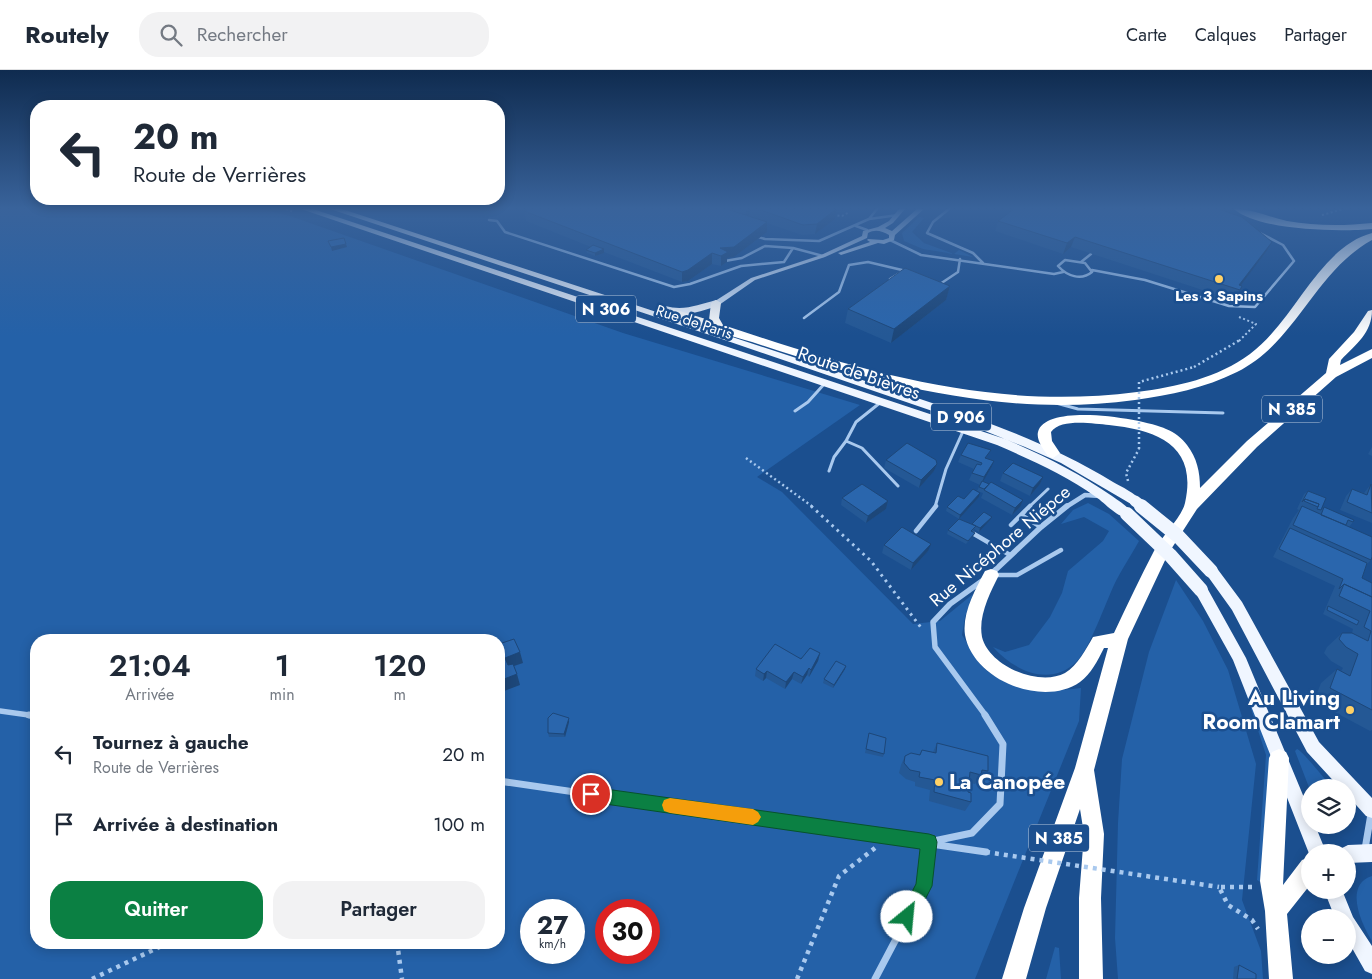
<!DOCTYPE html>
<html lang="fr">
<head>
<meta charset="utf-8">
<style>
	:root { --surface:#fff; --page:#f2f2f3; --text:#1f2937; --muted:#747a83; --line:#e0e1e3; --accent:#0b8043 }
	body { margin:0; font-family:Jost,sans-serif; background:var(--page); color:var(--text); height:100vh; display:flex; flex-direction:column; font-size:19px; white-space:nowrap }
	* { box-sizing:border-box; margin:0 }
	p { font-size:16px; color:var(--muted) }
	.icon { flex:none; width:28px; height:28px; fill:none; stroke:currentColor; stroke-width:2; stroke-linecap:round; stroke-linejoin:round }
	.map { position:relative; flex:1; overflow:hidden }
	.panel { position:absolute; left:30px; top:564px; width:475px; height:315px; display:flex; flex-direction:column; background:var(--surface); border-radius:20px; box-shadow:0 2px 12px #0003 }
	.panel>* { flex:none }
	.guide { position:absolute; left:30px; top:30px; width:475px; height:105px; border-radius:20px; box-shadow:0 2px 12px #0003; background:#fff; color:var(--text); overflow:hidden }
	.tools { position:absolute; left:1301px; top:709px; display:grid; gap:10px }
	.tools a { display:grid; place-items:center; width:55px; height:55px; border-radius:50%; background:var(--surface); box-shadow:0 2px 12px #0003; font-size:25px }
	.speed { position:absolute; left:520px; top:829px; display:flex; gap:10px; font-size:25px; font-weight:700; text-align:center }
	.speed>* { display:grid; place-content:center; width:65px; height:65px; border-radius:50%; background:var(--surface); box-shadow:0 2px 12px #0003; line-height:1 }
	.speed small { font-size:12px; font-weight:400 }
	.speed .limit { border:8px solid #d22; background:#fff; color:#111 }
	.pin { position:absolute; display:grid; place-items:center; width:42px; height:42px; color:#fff; margin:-21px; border:2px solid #fff; border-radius:50%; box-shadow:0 1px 5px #0007 }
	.me { position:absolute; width:55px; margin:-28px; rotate:28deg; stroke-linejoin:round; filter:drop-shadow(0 0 4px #0008) }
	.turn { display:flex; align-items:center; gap:18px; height:105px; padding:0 20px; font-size:22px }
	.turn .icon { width:65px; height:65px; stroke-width:2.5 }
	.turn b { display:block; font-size:35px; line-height:42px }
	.eta { display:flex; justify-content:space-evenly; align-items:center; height:85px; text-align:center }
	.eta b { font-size:30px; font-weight:600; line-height:35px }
	.cta { display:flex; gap:10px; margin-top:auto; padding:10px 20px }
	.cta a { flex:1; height:58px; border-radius:20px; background:var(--accent); color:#fff; font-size:20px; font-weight:600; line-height:58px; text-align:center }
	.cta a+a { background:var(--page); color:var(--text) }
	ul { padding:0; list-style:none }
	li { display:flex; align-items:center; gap:15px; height:70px; padding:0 20px }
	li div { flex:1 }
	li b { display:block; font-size:19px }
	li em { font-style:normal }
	header { display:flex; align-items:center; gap:30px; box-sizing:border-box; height:70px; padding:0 25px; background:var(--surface); border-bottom:1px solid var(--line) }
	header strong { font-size:24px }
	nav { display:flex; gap:28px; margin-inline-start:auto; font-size:18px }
	.search { width:350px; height:45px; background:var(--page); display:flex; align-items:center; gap:12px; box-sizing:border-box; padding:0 18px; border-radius:20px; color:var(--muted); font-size:19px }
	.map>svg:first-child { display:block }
</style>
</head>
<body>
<header>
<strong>Routely</strong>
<div class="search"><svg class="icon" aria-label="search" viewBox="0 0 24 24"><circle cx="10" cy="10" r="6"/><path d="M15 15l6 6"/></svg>Rechercher</div>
<nav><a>Carte</a><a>Calques</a><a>Partager</a></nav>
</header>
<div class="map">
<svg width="1372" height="909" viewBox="0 0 1372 909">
	<rect width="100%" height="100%" fill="#1b4f8f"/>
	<path fill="#2461a8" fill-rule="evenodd" d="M 0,139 L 261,139 L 290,146 L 623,263 L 860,335 L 757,407 L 782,422 L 913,554 L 940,551 L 973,524 L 965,547 L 962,565 C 969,575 976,592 986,600 C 1017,624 1045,622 1081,618 L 1079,651 L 975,909 L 0,909 ZM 36,570 L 499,570 L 499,872 L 36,872 ZM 531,840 L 574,840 L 574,882 L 531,882 ZM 606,840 L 649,840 L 649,882 L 606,882 Z
		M 919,147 L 924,148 L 912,162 L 924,173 L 954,184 L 959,180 L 973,187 L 923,179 L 904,171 L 902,163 Z
		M 1088,433 L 1109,444 L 1139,471 C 1131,486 1121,500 1114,515 C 1106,532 1089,580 1077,591 C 1051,618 1014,601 993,577 L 1005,582 L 1029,575 L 1050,547 L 1062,523 L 1068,501 L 1103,471 L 1109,461 L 1084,447 L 1061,454 L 1073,440 Z
		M 1176,510 L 1203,551 L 1228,600 L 1256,694 L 1242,830 L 1261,881 L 1263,909 L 1118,909 L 1115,868 L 1118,753 L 1122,689 L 1149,582 Z
		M 1244,617 L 1263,658 L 1270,686 L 1262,813 L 1257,810 L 1266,685 Z
		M 1297,679 C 1302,680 1326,711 1332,717 L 1310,718 L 1310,720 L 1295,681 Z
		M 1372,806 L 1372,871 C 1362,855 1343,815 1372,806 Z
		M 1055,877 L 1059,878 L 1061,909 L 1046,909 Z"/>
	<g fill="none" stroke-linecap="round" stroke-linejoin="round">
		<path stroke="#a9c9ee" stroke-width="2" stroke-dasharray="2 2.5" stroke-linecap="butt" d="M 286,139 L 294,142
			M 833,145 L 842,146 L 849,142
			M 1322,145 L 1343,139
			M 1239,271 L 1256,254 L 1239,247"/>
		<path stroke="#a9c9ee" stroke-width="2.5" stroke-dasharray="2 3" stroke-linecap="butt" d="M 1194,297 L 1240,270
			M 746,388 L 813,437
			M 1128,411 L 1126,403 L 1139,379"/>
		<path stroke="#a9c9ee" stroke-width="3" stroke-dasharray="2.5 4.5" stroke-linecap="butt" d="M 811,436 L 871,491 L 922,559"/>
		<path stroke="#a9c9ee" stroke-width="4.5" stroke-dasharray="4 5" stroke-linecap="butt" d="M 1252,817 L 1219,817 L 1228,835 L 1252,850 L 1258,859
			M 397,872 L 402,909
			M 92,909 L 170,872
			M 797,909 L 839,806 L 875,778"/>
		<path stroke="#a9c9ee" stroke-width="2.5" d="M 949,139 L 933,152 L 927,163 L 973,183 L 983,193
			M 869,149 L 877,139
			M 489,150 L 497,151 L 505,162 L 674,217 L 690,214 L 741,196 L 784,192
			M 856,156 L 867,160
			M 755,166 L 765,169 L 819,171 L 869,149 L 898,145
			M 890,170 L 921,185 L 1054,204 L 1063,202
			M 1065,190 L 1085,193 L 1092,202 C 1081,211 1067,206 1058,196 Z
			M 725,191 L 742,188 L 765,176 L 793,178 L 823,186
			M 784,192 L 793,178
			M 1081,192 L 1091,184
			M 1092,200 L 1145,210 L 1229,236 L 1255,237 L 1294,191 L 1283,175 L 1258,162
			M 890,209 L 903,201
			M 940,214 L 958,202 L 960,189
			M 804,248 L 839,222 L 849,195 L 868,192 L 902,200"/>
		<path stroke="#a9c9ee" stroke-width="3" d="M 881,332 L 856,352 L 846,371 L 862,378 L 898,416
			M 1056,333 L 1078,339 L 1223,343
			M 795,341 L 808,332 L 826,312
			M 829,401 L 834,387 L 846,371
			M 935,437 L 946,399 L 964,359
			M 1029,437 L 1048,419"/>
		<path stroke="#a9c9ee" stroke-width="4.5" d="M 1021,445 L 1041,457
			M 1011,455 L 1030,436
			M 916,461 L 936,436
			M 974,464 L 1010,485
			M 995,505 L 1017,505 L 1061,480"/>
		<path stroke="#a9c9ee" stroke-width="4.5" d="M 1066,437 L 1085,425 L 1100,426"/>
		<path stroke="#a9c9ee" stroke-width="5.5" d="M 991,504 L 1041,457 L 1067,436
			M 982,511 L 950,534 L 933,552 L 935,577 L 986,646
			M 0,641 L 36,646"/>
		<path stroke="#a9c9ee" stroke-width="7" d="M 29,645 L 36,646
			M 499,711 L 986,782
			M 1365,779 L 1372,738
			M 875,909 L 924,816 L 929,772 L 972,763 L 1000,734 L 1003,674 L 985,645"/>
		<path fill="#d6e6fa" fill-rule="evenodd" d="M 899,139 L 905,139 L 893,153 L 885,158 L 892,161 L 917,139 L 924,139 L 895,165 L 894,170 L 884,174 L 878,173 L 841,185 L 838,183 L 870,172 L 867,170 L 868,169 L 883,170 L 889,168 L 889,165 C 882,161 875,159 868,163 L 867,168 L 825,187 L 755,210 L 719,235 L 712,233 L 751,208 L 821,185 L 862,166 L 863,161 L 878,157 L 889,151 Z"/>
		<path fill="#f0f6ff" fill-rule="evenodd" d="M 301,139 L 313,139 L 1005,369 C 1043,385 1079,403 1112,426 C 1119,431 1129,437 1133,444 L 1131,447 C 1120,451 1105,433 1096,427 C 1066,405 1031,390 997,375 Z
			M 330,139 L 342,139 C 510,194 679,249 847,305 C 937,335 1032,362 1113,412 C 1122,417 1135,423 1141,431 L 1139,434 L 1131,434 L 1061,393 L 1025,377 L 950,347 L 710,265 Z
			M 716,230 L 721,233 L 719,235 C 703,241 676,251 660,239 L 665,236 C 684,241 698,235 716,230 Z
			M 1211,496 L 1216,497 L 1242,532 L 1319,672 L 1372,728 L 1372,748 L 1366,746 L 1348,726 L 1348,718 L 1340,718 L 1307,682 L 1232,540 L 1204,501 L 1206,497 Z
			M 1201,515 L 1206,516 L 1246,588 L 1310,742 L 1310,755 L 1315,755 L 1326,782 L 1310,782 L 1310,786 L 1233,590 L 1194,520 L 1196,516 Z
			M 1372,774 L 1372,792 L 1348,793 L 1348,782 L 1340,782 L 1342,778 L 1348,775 Z
			M 1324,820 L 1342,820 L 1353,847 L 1372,876 L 1372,904 L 1365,901 L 1348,871 L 1348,848 L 1335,848 Z"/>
		<path fill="#fff" fill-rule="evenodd" d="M 1234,139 C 1253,139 1269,147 1287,151 C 1315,156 1344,156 1372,153 L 1372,159 C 1340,162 1259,161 1234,139 Z
			M 1372,163 L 1372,170 C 1314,202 1297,272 1237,302 C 1205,318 1170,325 1135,330 C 1002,348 878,314 752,272 C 736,267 676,251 667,242 L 673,239 L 709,250 L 711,233 L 716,230 L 721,233 L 719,248 L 723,255 C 861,301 990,341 1137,322 C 1176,317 1218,308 1250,284 C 1294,252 1319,177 1372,163 Z
			M 1372,240 C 1372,263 1356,274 1341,290 L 1340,295 L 1372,279 L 1372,288 L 1336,307 L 1257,377 L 1197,439 L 1168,484 L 1128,569 L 1094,700 L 1104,764 L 1101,828 L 1103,909 L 1079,909 L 1079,828 L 1084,764 L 1080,739 L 1046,838 L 1026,909 L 1002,909 L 1024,838 L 1075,698 L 1108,578 L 1104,578 C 1098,590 1091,604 1080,612 C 1043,638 973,610 965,565 C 962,543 975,520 985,501 L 991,499 L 997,501 L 999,505 C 990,523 978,546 982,567 C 989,596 1039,617 1065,603 C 1078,595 1086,579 1093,567 L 1114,563 C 1127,535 1140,508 1154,481 C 1161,467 1182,447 1185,433 C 1198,375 1157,360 1109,355 C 1094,354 1061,348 1051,362 L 1052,371 L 1060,383 L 1053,388 L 1048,386 C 1044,380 1036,370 1038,362 C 1046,332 1145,349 1166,359 C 1174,362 1182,368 1187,375 C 1197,388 1200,402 1200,418 L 1247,371 L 1326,303 L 1329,289 L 1354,262 L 1368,241 Z
			M 1279,679 L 1286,682 L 1289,688 L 1283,815 L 1302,790 L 1310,787 L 1310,815 L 1287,844 L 1293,909 L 1269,909 L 1265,841 L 1260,811 L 1269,688 L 1272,682 Z"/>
		<path stroke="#a9c9ee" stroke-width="2.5" stroke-dasharray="2 3" stroke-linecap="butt" d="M 1139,379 L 1139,312 L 1194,297"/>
		<path stroke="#a9c9ee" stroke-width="4.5" stroke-dasharray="4 5" stroke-linecap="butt" d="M 986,782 L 1219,817"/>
		<path stroke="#f0f6ff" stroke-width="11" d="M 1135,431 L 1143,437"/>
		<path stroke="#f0f6ff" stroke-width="14" d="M 1141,436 L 1178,466 L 1211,501
			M 1127,444 L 1170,485 L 1201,520"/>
	</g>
	<path fill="#245895" d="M 528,139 L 848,139 L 845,142 L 836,142 L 835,149 L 815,164 L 802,165 L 767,153 L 767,162 L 734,187 L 727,188 L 727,192 L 721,196 L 712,194 L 688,211 L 682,212 L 604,182 L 604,183 L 595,186 L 587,183 L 586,180 L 591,177 L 526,151 L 524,141 Z
		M 998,151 L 1266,182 L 1240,216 L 1242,216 L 1233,230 L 1071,177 L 1063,184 L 995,161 Z
		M 950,216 L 946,230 L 891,273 L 845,253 L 848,239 Z
		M 1372,377 L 1372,386 L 1368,384 Z
		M 961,385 L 987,389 L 991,398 L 983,411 L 1020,437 L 1012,445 L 981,428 L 983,423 L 977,421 L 980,415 L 969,410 L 974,399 L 958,392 Z
		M 886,390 L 937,394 L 934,401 L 919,418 L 884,398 Z
		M 1003,403 L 1043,407 L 1040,414 L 1030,426 L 1000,411 Z
		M 1371,414 L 1372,453 L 1340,440 L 1346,426 L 1352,419 L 1364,423 Z
		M 1308,421 L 1321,440 L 1318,443 L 1324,437 L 1353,452 L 1349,457 L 1371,490 L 1367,494 L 1362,508 L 1372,513 L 1372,660 L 1370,661 L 1314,631 L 1321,613 L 1337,599 L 1341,601 L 1343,598 L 1331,591 L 1324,583 L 1327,577 L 1342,563 L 1352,563 L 1353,559 L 1323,544 L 1335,516 L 1273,487 L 1293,448 L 1299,440 L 1297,439 L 1304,424 Z
		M 980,423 L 979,427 L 959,449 L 946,441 L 947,437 L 964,429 Z
		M 842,428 L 888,431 L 886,439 L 866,453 L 841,435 Z
		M 990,450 L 979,462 L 974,459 L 973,462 L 975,463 L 973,466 L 966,474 L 947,464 L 948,460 L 972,455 L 972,454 Z
		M 884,475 L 928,481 L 911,500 L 882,483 Z
		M 820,583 L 818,591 L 809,607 L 807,605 L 801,614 L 792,609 L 785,619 L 766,608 L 763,611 L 755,606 L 756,599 Z
		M 845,599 L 833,618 L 823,613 L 824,609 Z
		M 569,652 L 565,667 L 549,667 L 548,663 Z
		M 869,663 L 884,684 L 883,687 L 865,683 Z
		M 937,673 L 988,701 L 982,711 L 978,710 L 975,714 L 969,713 L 968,722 L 971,732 L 965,741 L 929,731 L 930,720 L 915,716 L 915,712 L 906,709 L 899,703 L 901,695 L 905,686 L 919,685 L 922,680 L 933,682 Z
		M 1239,895 L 1256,909 L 1233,909 L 1234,897 Z"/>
	<path fill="#1d4779" d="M 746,139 L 750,139 L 749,146 L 746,148 Z
		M 836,139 L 835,149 L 815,164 L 817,154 Z
		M 767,152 L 767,162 L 734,187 L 727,188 L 727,192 L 721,196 L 721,186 L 720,178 Z
		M 1075,167 L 1071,177 L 1063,184 L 1067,173 Z
		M 1272,172 L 1266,182 L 1238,219 L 1239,215 Z
		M 346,174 L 347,177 L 332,181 L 331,177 Z
		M 604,179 L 604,183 L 595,186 L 595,183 Z
		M 712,183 L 712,194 L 688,211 L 682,212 L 682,202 Z
		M 950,216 L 946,230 L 891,273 L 894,259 Z
		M 994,391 L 991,398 L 981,415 L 984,407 Z
		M 937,394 L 934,401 L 919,418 L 921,410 Z
		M 1043,407 L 1040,414 L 1030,426 L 1033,418 Z
		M 980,423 L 979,427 L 959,449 L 960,445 Z
		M 1023,430 L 1020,437 L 1012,445 L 1015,438 Z
		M 888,431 L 886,439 L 866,453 L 868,446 Z
		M 992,447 L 990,450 L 979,462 L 980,458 Z
		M 931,474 L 928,481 L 911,500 L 913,493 Z
		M 520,582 L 523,593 L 508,598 L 505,588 Z
		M 820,583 L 818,591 L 809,607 L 811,600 Z
		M 846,596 L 845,599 L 833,618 L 834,615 Z
		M 809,598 L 807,605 L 801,614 L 803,607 Z
		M 767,601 L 766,608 L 763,611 L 764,604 Z
		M 794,602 L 792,609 L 785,619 L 786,612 Z
		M 517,604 L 520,615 L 499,623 L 499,611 Z
		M 569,648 L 569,652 L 565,667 L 564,664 Z"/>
	<path fill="#2a66ad" stroke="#1d4779" d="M 528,139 L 727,139 L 767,152 L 734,177 L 720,178 L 728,182 L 721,186 L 712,183 L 688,200 L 682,202 L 524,141 Z
		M 758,139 L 836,139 L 817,154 L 803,155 Z
		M 1014,139 L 1218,139 L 1242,147 L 1272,172 L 1239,215 L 1242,216 L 1240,220 L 1075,167 L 1067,173 L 998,151 Z
		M 344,168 L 346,174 L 331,177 L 328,171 Z
		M 593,175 L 604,179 L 595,183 L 586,180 Z
		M 905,198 L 950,216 L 894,259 L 848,239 Z
		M 907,373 L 936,390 L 937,394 L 921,410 L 886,390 Z
		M 968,373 L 991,380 L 985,388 L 994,391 L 984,407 L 972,403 L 977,394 L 981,395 L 982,393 L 961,385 Z
		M 1013,393 L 1043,407 L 1033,418 L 1003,403 Z
		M 982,411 L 989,414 L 984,419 L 979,417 Z
		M 991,412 L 1023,430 L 1015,438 L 984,420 Z
		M 862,414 L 888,431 L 868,446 L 842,428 Z
		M 1371,414 L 1372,443 L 1347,432 L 1352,419 L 1367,425 Z
		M 973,419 L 980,423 L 960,445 L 947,437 L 958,426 L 964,429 Z
		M 1308,421 L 1326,428 L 1321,440 L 1317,439 L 1319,434 L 1305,429 L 1302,432 Z
		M 1305,429 L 1319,434 L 1318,437 L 1304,431 Z
		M 1302,436 L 1372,467 L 1372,487 L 1371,490 L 1293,455 Z
		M 1324,437 L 1354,450 L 1353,452 L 1348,450 L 1346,455 L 1321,445 Z
		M 984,442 L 992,447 L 980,458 L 972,454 Z
		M 959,449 L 976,456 L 971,461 L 975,463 L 968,471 L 948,460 Z
		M 902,457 L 931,474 L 913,493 L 884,475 Z
		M 1290,458 L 1367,493 L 1362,508 L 1372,513 L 1372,527 L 1344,514 L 1339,519 L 1343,509 L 1279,479 Z
		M 1344,514 L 1372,527 L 1372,640 L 1330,618 L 1337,599 L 1350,606 L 1358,584 L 1346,577 L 1339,569 L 1342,563 L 1352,563 L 1368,571 L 1371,561 L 1364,557 L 1370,541 L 1339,526 Z
		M 1328,536 L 1359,551 L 1357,555 L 1327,540 Z
		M 514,569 L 520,582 L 505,588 L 508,595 L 513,594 L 517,604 L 499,611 L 499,574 Z
		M 775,574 L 801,589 L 810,578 L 820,583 L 811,600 L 809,598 L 803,607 L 794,602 L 786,612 L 767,601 L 764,604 L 756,599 Z
		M 836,591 L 846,596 L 834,615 L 824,609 Z
		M 553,643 L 569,648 L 564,664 L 548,663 L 548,648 Z
		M 869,663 L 886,668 L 884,684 L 866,679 Z
		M 937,673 L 988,686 L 988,701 L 982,700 L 981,705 L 970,702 L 968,722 L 971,723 L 971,732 L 934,722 L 935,710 L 919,707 L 920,702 L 910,700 L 904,693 L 905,686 L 911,683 L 920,685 L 922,680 L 936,683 Z
		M 1239,895 L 1256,904 L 1256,909 L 1237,909 Z"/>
	<linearGradient id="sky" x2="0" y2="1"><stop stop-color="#0f2b4f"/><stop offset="0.52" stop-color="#39639b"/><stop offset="1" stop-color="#39639b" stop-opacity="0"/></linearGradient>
	<rect width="1372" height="266" fill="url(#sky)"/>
	<path fill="#0b8043" stroke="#07532c" d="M 591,717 L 929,764 L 935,766 L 937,772 L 932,816 L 913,853 L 907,855 L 901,853 L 899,847 L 916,814 L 920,779 L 591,732 L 586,729 L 584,724 L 586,719 Z"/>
	<path fill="#f59e0b" d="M 670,728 L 753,739 L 758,742 L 761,747 L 758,752 L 753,755 L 670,743 L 664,741 L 662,735 L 664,730 Z"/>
	<g fill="#ffd166" stroke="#1b4f8f" stroke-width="2">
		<circle cx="1219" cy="209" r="5"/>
		<circle cx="1350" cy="640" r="5"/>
		<circle cx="939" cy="712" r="5"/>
	</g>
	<g text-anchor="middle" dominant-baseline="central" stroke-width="5" stroke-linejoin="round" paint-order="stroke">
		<g font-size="15" font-weight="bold" fill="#fff" stroke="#1b4f8f">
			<text x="1219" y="226">Les 3 Sapins</text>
		</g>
		<g font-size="15" fill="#fff" stroke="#1b4f8f">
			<text transform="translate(694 252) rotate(18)">Rue de Paris</text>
		</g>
		<g fill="#1b4f8f" stroke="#bbcadd" stroke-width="1">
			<rect x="576" y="225.5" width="60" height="27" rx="4"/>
			<rect x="1262" y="325.5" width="60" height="27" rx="4"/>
			<rect x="931" y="333.5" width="60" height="27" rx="4"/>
			<rect x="1029" y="754.5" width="60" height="27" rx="4"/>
		</g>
		<g font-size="16" font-weight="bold" fill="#fff">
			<text x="606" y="239">N 306</text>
			<text x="1292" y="339">N 385</text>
			<text x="961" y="347">D 906</text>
			<text x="1059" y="768">N 385</text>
		</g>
		<g font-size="18" fill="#fff" stroke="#1b4f8f">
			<text transform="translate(859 303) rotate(19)">Route de Bièvres</text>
			<text transform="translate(1000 476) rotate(-40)">Rue Nicéphore Niépce</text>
		</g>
		<g font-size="21" font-weight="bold" fill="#fff" stroke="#1b4f8f" text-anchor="end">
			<text x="1340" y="628">Au Living<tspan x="1340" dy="24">Room Clamart</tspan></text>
			<text x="949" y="712" text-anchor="start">La Canopée</text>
		</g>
	</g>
</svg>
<div class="tools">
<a><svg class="icon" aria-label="layers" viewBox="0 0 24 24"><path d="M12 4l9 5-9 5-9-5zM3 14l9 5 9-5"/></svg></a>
<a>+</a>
<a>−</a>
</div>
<div class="speed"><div>27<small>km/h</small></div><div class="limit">30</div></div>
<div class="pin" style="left:591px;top:724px;background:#d93025"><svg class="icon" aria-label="arrive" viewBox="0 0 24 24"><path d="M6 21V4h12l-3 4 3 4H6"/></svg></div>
<svg class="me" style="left:907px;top:847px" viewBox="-20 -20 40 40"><circle r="19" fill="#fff"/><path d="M0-13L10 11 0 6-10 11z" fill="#0b8043"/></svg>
<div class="guide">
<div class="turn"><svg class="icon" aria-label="left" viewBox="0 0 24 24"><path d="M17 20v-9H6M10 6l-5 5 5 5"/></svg><div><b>20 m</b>Route de Verrières</div></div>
</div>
<section class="panel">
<div class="eta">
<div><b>21:04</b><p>Arrivée</p></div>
<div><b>1</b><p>min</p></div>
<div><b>120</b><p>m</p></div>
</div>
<ul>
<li><svg class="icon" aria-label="left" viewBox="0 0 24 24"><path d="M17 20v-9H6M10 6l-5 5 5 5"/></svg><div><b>Tournez à gauche</b><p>Route de Verrières</p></div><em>20 m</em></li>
<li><svg class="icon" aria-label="arrive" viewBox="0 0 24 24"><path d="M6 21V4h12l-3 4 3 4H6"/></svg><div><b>Arrivée à destination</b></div><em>100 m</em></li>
</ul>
<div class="cta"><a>Quitter</a><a>Partager</a></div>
</section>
</div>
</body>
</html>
